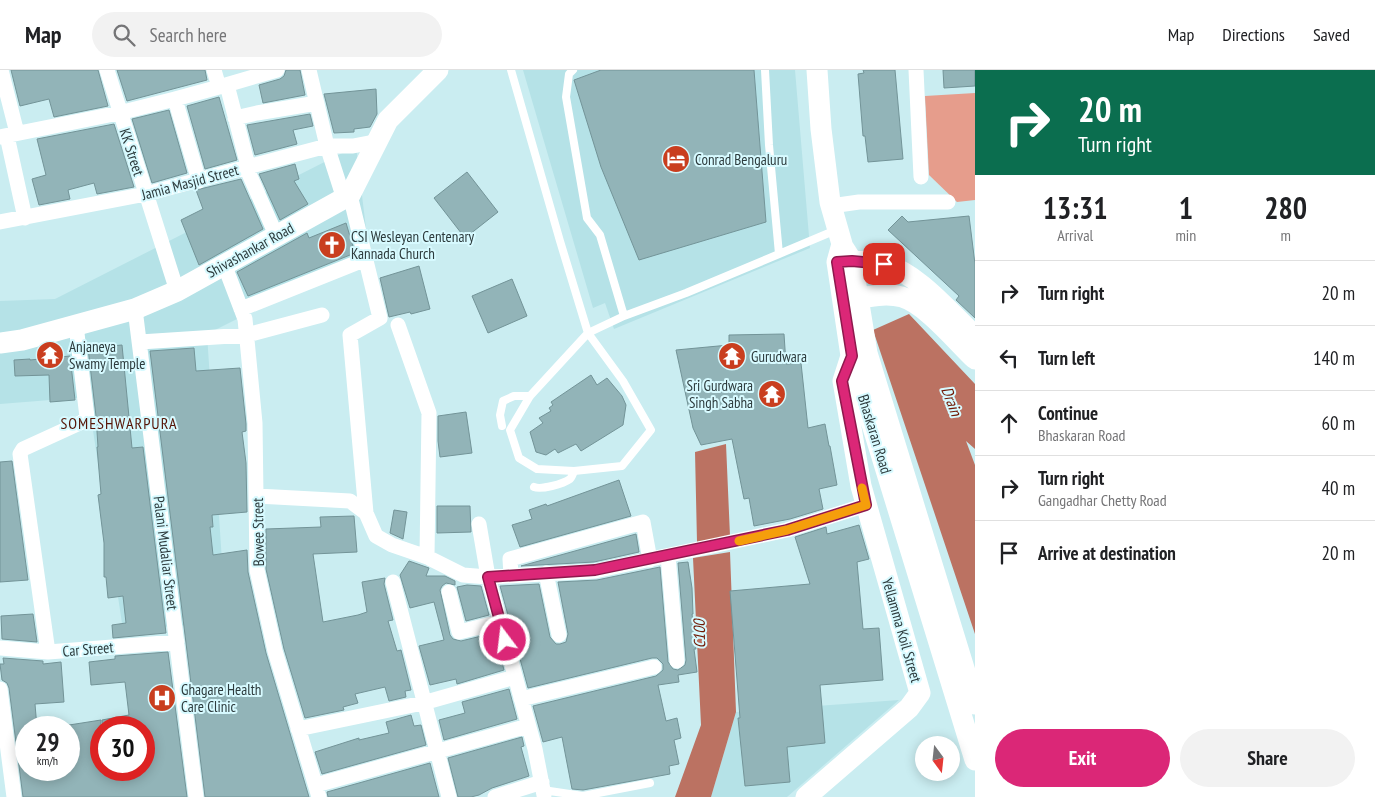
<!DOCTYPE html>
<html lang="en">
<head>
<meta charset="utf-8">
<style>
	:root { --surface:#fff; --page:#f2f2f2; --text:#202124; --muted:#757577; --line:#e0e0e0; --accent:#db2777 }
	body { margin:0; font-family:"PT Sans Narrow",sans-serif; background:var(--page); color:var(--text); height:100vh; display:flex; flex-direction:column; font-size:19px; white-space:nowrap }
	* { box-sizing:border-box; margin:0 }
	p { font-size:16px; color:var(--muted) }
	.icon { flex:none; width:28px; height:28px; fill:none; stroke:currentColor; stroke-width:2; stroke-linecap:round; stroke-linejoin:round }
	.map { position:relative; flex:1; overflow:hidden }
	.side { display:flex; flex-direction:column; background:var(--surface); width:400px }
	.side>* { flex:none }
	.top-card { background:#0b6e4f; color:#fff; overflow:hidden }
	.needle { width:32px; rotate:165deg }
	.tools { position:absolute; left:915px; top:666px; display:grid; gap:10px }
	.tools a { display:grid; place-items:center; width:45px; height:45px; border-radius:50%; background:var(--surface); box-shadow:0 2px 12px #0003; font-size:25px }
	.speed { position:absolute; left:15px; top:646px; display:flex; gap:10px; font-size:25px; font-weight:700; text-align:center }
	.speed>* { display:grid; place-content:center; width:65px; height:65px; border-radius:50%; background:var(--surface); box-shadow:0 2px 12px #0003; line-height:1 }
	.speed small { font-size:12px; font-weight:400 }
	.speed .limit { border:8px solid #d22; background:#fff; color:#111 }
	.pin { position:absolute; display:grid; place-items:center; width:42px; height:42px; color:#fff; margin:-21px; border-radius:10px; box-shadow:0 2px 8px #0006 }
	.me { position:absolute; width:55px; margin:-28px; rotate:345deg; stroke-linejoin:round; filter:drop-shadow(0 0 4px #0008) }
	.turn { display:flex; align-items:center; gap:18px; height:105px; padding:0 20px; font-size:22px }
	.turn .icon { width:65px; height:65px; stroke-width:2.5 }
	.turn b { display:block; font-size:35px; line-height:42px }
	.eta { display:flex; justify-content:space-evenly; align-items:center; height:85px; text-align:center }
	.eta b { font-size:30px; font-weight:700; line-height:35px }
	.button { display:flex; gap:10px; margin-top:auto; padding:10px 20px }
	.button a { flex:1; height:58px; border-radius:30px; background:var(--accent); color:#fff; font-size:20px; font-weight:700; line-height:58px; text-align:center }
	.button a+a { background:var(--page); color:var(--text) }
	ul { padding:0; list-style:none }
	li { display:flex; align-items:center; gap:15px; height:65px; padding:0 20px; border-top:1px solid var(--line) }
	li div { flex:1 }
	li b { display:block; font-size:19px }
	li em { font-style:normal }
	header { display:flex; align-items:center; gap:30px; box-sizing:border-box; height:70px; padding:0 25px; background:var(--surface); border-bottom:1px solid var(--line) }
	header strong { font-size:24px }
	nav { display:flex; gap:28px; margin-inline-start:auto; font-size:18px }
	.search { width:350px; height:45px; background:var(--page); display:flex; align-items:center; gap:12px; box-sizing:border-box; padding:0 18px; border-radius:28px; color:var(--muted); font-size:19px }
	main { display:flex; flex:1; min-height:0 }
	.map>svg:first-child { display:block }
</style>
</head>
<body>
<header>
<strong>Map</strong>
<div class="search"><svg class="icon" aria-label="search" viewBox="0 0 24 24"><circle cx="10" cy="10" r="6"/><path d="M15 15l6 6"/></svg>Search here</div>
<nav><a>Map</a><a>Directions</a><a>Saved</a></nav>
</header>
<main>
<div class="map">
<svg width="975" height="727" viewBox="0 0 975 727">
	<rect width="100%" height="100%" fill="#caedf1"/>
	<path fill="#b5e2e7" d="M 523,0 L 795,0 L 810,178 L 614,259 L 605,233 L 593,238 Z
		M 356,76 L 369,183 L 207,264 L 226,552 L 123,560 L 88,327 L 0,334 L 0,231 L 55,229 Z
		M 899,630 L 787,727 L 711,727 L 736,642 Z"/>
	<path fill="#e69d8c" d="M 975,23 L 975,130 L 957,132 L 929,105 L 925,26 Z"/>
	<path fill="#bb7262" d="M 909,244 L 975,314 L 975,379 L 966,371 L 975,395 L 975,564 L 873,260 Z
		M 726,374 L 730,466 L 697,472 L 695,382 Z
		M 730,482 L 736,642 L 711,727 L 675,727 L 701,655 L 693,488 Z"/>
	<path fill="#92b4b8" stroke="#739498" d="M 11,0 L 98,0 L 108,36 L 54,47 L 49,29 L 20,36 Z
		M 117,0 L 205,0 L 207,10 L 127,31 Z
		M 286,0 L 300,0 L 305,25 L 263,33 L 259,15 L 280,9 L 284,6 Z
		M 601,0 L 754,0 L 766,152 L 639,190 L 601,97 L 574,10 Z
		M 863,0 L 895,0 L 903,89 L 868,92 L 865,66 L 863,66 L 858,4 L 864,3 Z
		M 943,0 L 975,0 L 975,16 L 944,18 Z
		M 376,19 L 377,44 L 370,57 L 354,59 L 354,62 L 334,63 L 324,24 Z
		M 219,27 L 237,90 L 205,99 L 187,36 Z
		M 169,40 L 187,103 L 152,113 L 132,49 Z
		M 310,44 L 313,56 L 293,60 L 297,74 L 255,85 L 247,55 Z
		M 114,54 L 134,117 L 97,124 L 94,113 L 68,120 L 70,129 L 39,135 L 32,109 L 46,105 L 37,69 Z
		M 295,94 L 299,109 L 294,111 L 308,134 L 280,150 L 259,104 Z
		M 467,102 L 498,142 L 465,168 L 434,128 Z
		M 241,109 L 263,159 L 199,195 L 181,150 L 203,139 L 196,120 Z
		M 902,146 L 908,152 L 969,146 L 975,194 L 975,248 L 956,230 L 959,226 L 888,160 Z
		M 346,153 L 355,183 L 248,226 L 237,202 L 307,163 L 309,168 Z
		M 419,196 L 430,239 L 411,244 L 410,242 L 389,247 L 380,208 Z
		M 512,209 L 527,246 L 488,263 L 472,226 Z
		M 784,264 L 786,294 L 801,293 L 808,358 L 825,354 L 829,376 L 830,376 L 837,415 L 819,419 L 823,439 L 790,449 L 754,456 L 749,428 L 744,429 L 732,369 L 701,375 L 693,358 L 676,280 L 729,275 L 729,265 Z
		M 122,275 L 132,378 L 143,377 L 166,563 L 113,568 L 112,555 L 126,553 L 123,526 L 108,528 L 106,507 L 104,507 L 104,473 L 98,425 L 101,424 L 97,377 L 98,377 L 96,346 L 88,278 Z
		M 194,278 L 196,301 L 240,298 L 246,354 L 246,361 L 242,362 L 246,393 L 247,442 L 212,445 L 213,457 L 210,457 L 213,485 L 247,480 L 248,502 L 266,583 L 309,727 L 205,727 L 150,281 Z
		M 70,286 L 75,330 L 50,332 L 49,305 L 15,306 L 14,290 L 30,289 L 30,290 Z
		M 591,305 L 597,315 L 607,308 L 622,326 L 626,335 L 623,355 L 581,381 L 576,374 L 558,383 L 555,379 L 546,385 L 536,382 L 530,362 L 543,353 L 539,348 L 551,341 L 549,338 L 553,335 L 551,332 Z
		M 466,342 L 472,383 L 440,387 L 438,371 L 438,346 Z
		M 12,391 L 28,510 L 0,512 L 0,392 Z
		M 619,410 L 631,446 L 520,477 L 512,455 L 532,449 L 529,440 L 546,434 L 547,436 Z
		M 437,436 L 470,436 L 471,462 L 437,463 Z
		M 394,440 L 407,442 L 403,469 L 390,463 Z
		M 354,446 L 357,482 L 313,484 L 323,552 L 358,545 L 367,542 L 362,512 L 385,508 L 384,514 L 393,550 L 388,551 L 397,581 L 401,580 L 411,620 L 405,621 L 406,627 L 389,631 L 385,617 L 355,624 L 358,633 L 343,637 L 344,640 L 305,648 L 284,579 L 266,499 L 266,459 L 321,457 L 320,447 Z
		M 859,455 L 869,489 L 857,492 L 863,559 L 879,558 L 883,610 L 820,615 L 825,673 L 787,677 L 790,712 L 745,716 L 738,648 L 740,648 L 730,521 L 810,514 L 795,467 L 826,457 L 827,464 Z
		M 636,464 L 639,482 L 594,492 L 521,496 Z
		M 409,491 L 429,498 L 426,506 L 445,506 L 455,511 L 455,515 L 446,513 L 442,516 L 440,520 L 450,565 L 453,569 L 461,571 L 494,563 L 504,600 L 457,614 L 456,609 L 430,615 L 419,576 L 444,570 L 434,532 L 410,538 L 400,505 Z
		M 688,492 L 692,518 L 693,544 L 692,544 L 696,579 L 694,579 L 697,602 L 678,605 L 679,612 L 658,615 L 666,651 L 677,648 L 681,668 L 674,670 L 679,694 L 669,696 L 670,704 L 583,720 L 572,719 L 562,667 L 543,672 L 533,636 L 656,606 L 663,600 L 663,594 L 657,588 L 652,588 L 528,618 L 500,516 L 539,514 L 550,567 L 556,574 L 560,574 L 566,572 L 568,564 L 558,512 L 597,510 L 660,497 L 668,592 L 673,599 L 678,600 L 685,595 L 686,590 L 678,493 Z
		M 467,515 L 481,516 L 489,545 L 466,551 L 457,517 Z
		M 33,544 L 37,572 L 2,569 L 1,546 Z
		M 168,582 L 187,727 L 23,727 L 9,618 L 7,613 L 2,610 L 0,594 L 4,594 L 3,588 L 43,591 L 43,594 L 61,592 L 64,632 L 35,634 L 37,658 L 26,658 L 26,700 L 69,700 L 69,655 L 101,650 L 101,700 L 144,700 L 144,658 L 103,658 L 102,650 L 129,645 L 125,612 L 91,615 L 89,592 L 115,589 L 115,586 Z
		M 509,619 L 517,649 L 444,670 L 439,650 L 465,643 L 462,632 Z
		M 411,645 L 414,656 L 421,655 L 426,675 L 322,704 L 315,682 L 359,668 L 359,670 L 389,663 L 386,652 Z
		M 522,667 L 524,676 L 521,677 L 529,706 L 492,718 L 479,725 L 471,727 L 458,727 L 448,688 Z
		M 430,693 L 439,727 L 328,727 L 327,722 Z"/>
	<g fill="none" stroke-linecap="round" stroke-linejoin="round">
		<path stroke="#fff" stroke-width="8" d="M 511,0 L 560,171 L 588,263 L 623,311 L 651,360 L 622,396 L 574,401 L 537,399 L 519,388 L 510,360 L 530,326 L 588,263 L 624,246
			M 573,0 L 569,4 L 566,27 L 587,148 L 600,165 L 624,246 L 686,223 L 779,184
			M 765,0 L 769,75 L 779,184 L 836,160
			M 502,356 L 500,345 L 503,331 L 514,326 L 530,326
			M 534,417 C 541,420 563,414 570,409 C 572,407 573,404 574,401
			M 543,720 L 583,726 L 650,713"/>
		<path stroke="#fff" stroke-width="15" d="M 1,0 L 17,63
			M 107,0 L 177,221
			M 214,0 L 219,17 L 277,0
			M 309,0 L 327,76 L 344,129
			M 916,0 L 921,107
			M 227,15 L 248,96
			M 175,29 L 219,17
			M 235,48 L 257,43 L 317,33
			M 7,66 L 25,148
			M 0,67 L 119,43 L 175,29 L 199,111
			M 246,97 L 276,165
			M 350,125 L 380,248 L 350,265 L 366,443
			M 831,136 L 859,132 L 948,132
			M 0,152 L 146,124 L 327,76 L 353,76 L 379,71
			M 224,194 L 245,249 L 255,353 L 257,500 L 275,581 L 319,727
			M 135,239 L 196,727
			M 241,239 L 366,189
			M 398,255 L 429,343 L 427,487
			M 140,272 L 247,265 L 322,245
			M 257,426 L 350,431 L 366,443 L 376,466 L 392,475 L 427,487 L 463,505 L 488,507 L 479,454
			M 668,486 L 677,591
			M 546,503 L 559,565
			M 511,505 L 510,489 L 643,452 L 650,490
			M 393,512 L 449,727
			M 449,522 L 459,562 L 500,552
			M 0,578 L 48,582 L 177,572
			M 48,582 L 20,384 L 23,379 L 82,352 L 87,347 L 76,255
			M 0,619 L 14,727
			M 521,629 L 654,597
			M 298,659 L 423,633 L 515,607
			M 316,715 L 528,656
			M 544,725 L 535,679 L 488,507 L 595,501 L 787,460 L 866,435
			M 495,727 L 542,712"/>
		<path stroke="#fff" stroke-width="21" d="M 817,0 L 821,59 L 830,132 L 842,174 L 837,192 L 851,286 L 975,690
			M 843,177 L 852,191 L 867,283 L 975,634
			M 838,192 C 852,191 870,190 884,194 C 919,204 949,242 975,266
			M 844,231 C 862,228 884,222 902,227 C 926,234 956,271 975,289
			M 0,273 L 22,270 L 135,239 L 177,221 L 350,125 L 388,50 L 438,0
			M 806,727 L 909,638 L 920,623 L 861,416 L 843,311 L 851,286 L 867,283"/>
	</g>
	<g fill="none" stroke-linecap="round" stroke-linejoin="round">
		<g stroke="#8e194d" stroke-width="12">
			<path id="route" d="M 505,570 L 488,507 L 595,500 L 787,460 L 866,435 L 842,311 L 852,286 L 837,192 L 852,191 L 884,194"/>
		</g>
		<use href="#route" stroke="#db2777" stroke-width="9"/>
		<path stroke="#f59e0b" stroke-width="9" d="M 739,471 L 787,460 L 866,435 L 862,418"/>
	</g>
	<defs>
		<g id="hotel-disc" transform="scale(1.4375)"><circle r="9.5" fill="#c93e1f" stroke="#d7faff"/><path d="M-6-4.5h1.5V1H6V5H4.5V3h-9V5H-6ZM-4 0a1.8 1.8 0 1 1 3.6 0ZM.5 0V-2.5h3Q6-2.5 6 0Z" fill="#fff"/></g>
		<g id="church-disc" transform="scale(1.4375)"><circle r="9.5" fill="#c93e1f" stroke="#d7faff"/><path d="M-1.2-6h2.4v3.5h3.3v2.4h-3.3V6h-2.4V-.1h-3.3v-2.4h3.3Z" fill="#fff"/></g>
		<g id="temple-disc" transform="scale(1.4375)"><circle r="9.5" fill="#c93e1f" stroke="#d7faff"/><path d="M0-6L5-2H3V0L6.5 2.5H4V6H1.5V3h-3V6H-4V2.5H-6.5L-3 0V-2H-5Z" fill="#fff"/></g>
		<g id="hospital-disc" transform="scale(1.4375)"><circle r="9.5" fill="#c93e1f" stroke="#d7faff"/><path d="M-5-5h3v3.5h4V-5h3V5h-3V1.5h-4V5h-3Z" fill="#fff"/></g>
	</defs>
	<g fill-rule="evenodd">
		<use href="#hotel-disc" x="676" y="89"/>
		<use href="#church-disc" x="332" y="175"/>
		<use href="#temple-disc" x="50" y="285"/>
		<use href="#temple-disc" x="732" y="286"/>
		<use href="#temple-disc" x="772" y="324"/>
		<use href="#hospital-disc" x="162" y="628"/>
	</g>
	<g text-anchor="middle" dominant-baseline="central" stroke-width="4" stroke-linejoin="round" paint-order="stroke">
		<g font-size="15" fill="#2d3b3d" stroke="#d7faff">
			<text transform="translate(132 82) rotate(72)">KK Street</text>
			<text transform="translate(190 112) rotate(-15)">Jamia Masjid Street</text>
			<text transform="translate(250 180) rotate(-29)">Shivashankar Road</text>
			<text transform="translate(875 364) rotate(73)">Bhaskaran Road</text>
			<text transform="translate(258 462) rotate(-91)">Bowee Street</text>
			<text transform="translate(166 483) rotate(83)">Palani Mudaliar Street</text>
			<text transform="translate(902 560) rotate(74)">Yellamma Koil Street</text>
			<text transform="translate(88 579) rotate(-5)">Car Street</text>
		</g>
		<g font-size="15" fill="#2d3b3d" stroke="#d7faff" text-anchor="start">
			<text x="695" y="89">Conrad Bengaluru</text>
			<text x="351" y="166">CSI Wesleyan Centenary<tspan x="351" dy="17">Kannada Church</tspan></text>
			<text x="69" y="276">Anjaneya<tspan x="69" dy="17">Swamy Temple</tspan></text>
			<text x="751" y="286">Gurudwara</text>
			<text x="753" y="315" text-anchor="end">Sri Gurdwara<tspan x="753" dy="17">Singh Sabha</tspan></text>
			<text x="181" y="619">Ghagare Health<tspan x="181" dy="17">Care Clinic</tspan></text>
		</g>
		<g font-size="16" font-style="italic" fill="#701803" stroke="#d7faff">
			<text transform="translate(952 331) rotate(69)">Drain</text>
			<text transform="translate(699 564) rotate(-91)">C100</text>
		</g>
		<g font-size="16" letter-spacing="1" fill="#561406" stroke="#d7faff">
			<text x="119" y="353">SOMESHWARPURA</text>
		</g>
	</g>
</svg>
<div class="tools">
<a><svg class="needle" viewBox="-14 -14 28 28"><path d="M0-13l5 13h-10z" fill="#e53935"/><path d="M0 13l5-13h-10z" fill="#757577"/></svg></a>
</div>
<div class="speed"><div>29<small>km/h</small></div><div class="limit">30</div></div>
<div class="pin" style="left:884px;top:194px;background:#d93025"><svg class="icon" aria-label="arrive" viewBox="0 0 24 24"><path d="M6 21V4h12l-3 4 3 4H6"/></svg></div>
<svg class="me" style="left:505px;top:570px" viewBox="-20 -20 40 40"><circle r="17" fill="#db2777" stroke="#fff" stroke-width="3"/><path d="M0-11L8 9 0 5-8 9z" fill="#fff"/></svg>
</div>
<section class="side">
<div class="top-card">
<div class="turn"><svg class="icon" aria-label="right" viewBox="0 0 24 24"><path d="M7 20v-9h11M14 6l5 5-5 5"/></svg><div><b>20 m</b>Turn right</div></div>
</div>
<div class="eta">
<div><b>13:31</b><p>Arrival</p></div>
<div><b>1</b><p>min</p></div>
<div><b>280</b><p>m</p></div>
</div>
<ul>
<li><svg class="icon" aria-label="right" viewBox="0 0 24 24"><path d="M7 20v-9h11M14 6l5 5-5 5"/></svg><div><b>Turn right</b></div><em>20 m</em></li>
<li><svg class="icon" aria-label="left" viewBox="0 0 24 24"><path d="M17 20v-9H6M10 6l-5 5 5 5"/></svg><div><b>Turn left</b></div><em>140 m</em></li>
<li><svg class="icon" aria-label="ahead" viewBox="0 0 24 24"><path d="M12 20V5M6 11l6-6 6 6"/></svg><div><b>Continue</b><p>Bhaskaran Road</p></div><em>60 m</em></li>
<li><svg class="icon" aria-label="right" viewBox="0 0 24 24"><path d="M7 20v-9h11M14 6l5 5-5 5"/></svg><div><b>Turn right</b><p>Gangadhar Chetty Road</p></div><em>40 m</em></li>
<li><svg class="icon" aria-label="arrive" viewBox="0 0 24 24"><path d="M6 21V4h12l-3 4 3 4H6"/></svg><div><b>Arrive at destination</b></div><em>20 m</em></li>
</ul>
<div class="button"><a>Exit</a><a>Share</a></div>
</section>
</main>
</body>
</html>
